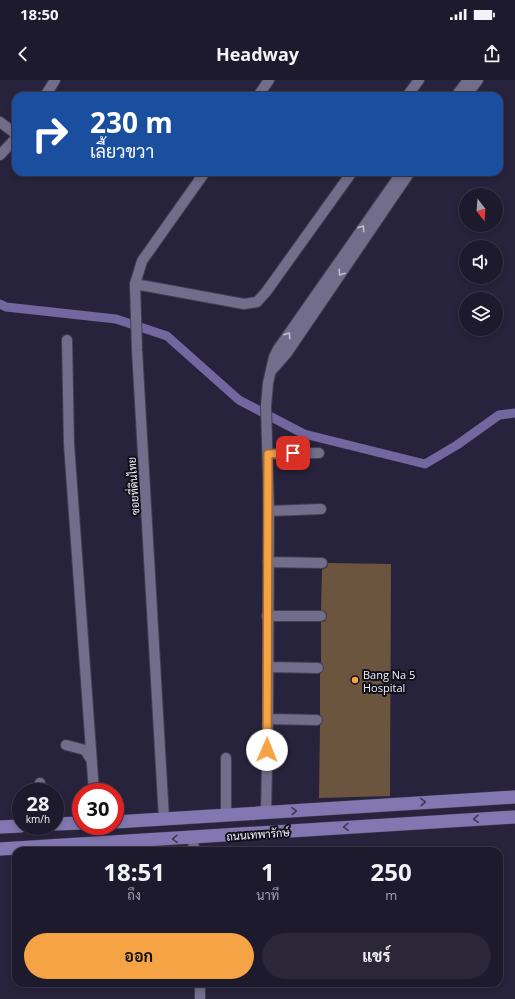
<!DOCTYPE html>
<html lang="th">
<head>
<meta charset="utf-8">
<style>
	:root { --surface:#1e1a2d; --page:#2b2739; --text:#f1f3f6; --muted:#a1a1aa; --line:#3c3849; --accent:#f5a345 }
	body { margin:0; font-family:"Open Sans",Sarabun,sans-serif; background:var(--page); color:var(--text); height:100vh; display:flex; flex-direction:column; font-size:15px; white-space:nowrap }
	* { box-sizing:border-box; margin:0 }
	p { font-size:13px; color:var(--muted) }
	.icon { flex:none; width:22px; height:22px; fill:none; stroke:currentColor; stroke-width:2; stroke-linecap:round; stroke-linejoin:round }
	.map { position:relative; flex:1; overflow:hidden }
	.side { position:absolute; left:12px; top:767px; width:491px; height:140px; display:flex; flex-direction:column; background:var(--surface); border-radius:12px; box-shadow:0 2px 6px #0003,0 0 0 1px var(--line) }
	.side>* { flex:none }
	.top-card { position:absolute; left:12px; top:12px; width:491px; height:84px; border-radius:12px; box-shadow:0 2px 6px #0003,0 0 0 1px var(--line); background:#1a4fa0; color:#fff; overflow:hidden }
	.needle { width:26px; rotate:163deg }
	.controls { position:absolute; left:459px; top:108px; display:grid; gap:8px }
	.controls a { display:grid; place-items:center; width:44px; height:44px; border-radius:50%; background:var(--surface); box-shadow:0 2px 6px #0003,0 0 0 1px var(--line); font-size:20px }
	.speed { position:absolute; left:12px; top:703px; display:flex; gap:8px; font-size:20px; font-weight:700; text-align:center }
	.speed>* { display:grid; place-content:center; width:52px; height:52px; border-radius:50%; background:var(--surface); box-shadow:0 2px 6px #0003,0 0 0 1px var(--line); line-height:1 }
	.speed small { font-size:10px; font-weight:400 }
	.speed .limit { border:6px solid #d22; background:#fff; color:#111 }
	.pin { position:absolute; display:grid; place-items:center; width:34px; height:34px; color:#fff; margin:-17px; border-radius:8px; box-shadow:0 2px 6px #0006 }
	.me { position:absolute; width:44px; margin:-22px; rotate:1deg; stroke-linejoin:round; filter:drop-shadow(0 0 3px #0008) }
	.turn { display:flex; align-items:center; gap:14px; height:84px; padding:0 12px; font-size:18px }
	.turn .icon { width:52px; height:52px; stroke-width:2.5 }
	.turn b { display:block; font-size:28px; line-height:34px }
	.eta { display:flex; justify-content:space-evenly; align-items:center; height:68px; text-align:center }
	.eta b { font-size:24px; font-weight:700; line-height:28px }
	.action { display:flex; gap:8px; margin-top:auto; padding:8px 12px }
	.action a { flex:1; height:46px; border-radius:24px; background:var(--accent); color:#111; font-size:16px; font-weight:700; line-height:46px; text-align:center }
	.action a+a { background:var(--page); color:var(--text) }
	.status { display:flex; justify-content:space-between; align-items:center; height:28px; padding:0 20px; background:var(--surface); direction:ltr }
	.status svg { height:11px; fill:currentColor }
	header { display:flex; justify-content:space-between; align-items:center; height:52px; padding:0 12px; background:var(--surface); font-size:18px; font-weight:700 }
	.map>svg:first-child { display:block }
</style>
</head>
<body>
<div class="status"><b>18:50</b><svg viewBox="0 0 49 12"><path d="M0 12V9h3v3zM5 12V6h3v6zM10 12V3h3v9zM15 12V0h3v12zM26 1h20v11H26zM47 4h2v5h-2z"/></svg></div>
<header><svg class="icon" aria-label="back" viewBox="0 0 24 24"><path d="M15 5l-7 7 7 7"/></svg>Headway<svg class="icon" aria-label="share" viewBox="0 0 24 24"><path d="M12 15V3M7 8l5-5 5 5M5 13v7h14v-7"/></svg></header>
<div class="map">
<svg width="515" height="919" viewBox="0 0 515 919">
	<rect width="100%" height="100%" fill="#28233c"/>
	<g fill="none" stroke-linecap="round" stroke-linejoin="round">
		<path stroke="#72689f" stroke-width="9" d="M 0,224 L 6,227 L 116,239 L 167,256 L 239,320 L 304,354 L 425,384 L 457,365 L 499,335 L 515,333"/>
	</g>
	<path fill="#6c553e" d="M 328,483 L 391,484 L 390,716 L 319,718 L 320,646 L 323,640 L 320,634 L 320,594 L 324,588 L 321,582 L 321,542 L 325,541 L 327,536 L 326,532 L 321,530 L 322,490 L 327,487 Z"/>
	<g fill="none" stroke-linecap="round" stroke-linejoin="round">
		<g stroke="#433f52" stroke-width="12">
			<path id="minor" d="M 45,16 L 55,0
				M 258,16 L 269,0
				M 407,16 L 419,0
				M 456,16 L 468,0
				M 466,16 L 478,0
				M 0,42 L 16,54
				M 0,75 L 16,58
				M 135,204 L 244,224 L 257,222 L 266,212 L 352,92
				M 67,260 L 69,364 L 94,712
				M 272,290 L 287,273 L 410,92
				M 268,374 L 319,373
				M 269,431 L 321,429
				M 268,482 L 322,483
				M 267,536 L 321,536
				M 268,587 L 318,588
				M 268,639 L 317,640
				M 66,665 L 85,670 L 92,681
				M 226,678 L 226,735
				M 40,703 L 41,712
				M 266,732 L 268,639 L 269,431 L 266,326 L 268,303 L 274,277 L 278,269 L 402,92
				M 164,739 L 137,270 L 135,204 L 142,181 L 205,92
				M 193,758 L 194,771
				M 200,919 L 200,903"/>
		</g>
		<g stroke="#433f52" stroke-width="14">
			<path id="major" d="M 115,742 L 515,717
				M 55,744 L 81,743
				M 0,747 L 21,746
				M 0,769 L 515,737"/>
		</g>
		<use href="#minor" stroke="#726d8b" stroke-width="10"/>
		<use href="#major" stroke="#8277b1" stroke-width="13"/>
	</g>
	<defs><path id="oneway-chevron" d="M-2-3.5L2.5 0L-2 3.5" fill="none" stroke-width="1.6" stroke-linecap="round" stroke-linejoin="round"/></defs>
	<g stroke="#bfbdcf">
		<use href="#oneway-chevron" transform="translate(362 148) rotate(-55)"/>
		<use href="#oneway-chevron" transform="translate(341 193) rotate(124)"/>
		<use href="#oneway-chevron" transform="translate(288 255) rotate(-55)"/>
	</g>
	<g stroke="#3e3956">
		<use href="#oneway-chevron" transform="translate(423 722) rotate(-3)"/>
		<use href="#oneway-chevron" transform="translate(294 731) rotate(-3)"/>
		<use href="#oneway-chevron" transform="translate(476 739) rotate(176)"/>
		<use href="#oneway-chevron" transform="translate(346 747) rotate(176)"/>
		<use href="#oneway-chevron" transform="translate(175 759) rotate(177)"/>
	</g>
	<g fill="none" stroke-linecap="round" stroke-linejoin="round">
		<g stroke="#9f6a2d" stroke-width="10">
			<path id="route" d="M 267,670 L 268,374 L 293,373"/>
		</g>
		<use href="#route" stroke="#f5a345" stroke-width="7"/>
	</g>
	<circle fill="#f5a345" stroke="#100f1a" stroke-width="1.5" cx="355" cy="600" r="4"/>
	<g text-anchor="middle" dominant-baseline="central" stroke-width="4" stroke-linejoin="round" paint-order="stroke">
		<g font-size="11" fill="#f3f2fc" stroke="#100f1a">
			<text transform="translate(133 406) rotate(-94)">ซอยที่ดินไทย</text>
			<text transform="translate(258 754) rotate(-4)">ถนนเทพารักษ์</text>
		</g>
		<g font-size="11" fill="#f3f2fc" stroke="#100f1a" text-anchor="start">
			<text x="363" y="594">Bang Na 5<tspan x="363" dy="13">Hospital</tspan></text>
		</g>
	</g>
</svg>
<div class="controls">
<a><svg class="needle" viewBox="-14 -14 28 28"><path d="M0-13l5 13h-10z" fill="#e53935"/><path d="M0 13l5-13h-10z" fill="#a1a1aa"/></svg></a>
<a><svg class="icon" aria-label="sound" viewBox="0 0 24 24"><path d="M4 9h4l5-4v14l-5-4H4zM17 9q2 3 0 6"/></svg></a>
<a><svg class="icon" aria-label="layers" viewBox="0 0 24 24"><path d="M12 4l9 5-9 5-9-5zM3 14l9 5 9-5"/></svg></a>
</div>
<div class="speed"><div>28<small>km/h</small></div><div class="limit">30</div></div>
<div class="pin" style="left:293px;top:373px;background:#d93025"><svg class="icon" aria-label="arrive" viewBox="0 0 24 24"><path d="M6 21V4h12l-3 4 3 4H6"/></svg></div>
<svg class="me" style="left:267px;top:670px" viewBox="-20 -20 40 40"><circle r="19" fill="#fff"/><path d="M0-13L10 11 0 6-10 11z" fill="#f5a345"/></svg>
<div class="top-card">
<div class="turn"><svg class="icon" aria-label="right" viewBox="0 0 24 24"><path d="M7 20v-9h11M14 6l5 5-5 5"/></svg><div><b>230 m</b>เลี้ยวขวา</div></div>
</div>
<section class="side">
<div class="eta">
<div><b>18:51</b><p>ถึง</p></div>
<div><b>1</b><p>นาที</p></div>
<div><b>250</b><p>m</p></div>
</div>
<div class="action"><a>ออก</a><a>แชร์</a></div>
</section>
</div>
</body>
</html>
